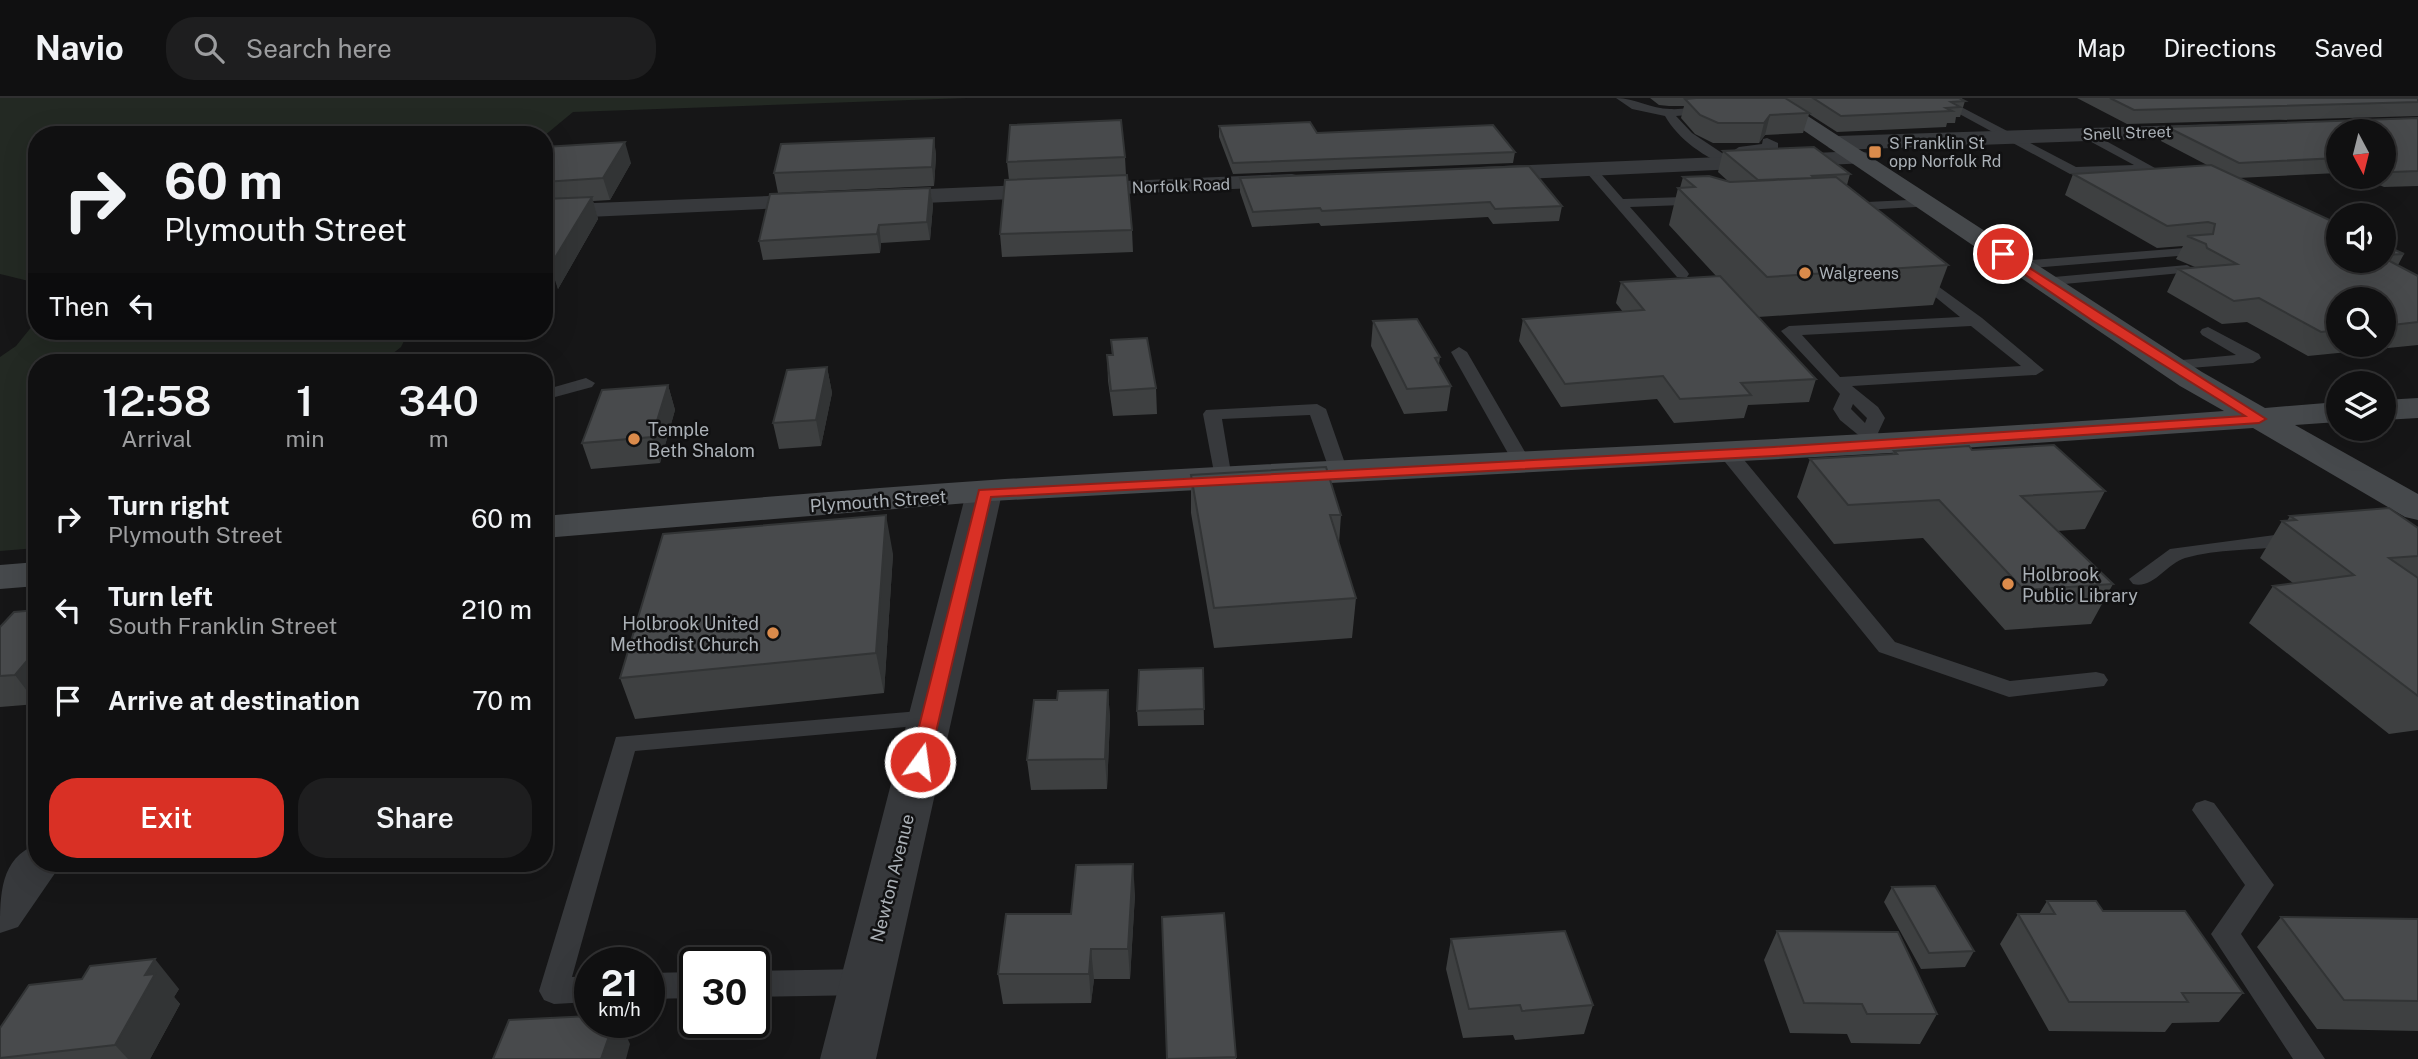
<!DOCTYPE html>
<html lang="en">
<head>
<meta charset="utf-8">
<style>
	:root { --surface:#101011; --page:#1e1e1f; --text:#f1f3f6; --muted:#9c9d9f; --line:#303031; --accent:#d93025 }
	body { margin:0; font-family:"Public Sans",sans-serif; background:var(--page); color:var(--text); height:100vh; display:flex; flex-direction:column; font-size:26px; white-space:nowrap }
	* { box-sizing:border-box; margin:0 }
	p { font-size:23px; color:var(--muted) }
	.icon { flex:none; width:38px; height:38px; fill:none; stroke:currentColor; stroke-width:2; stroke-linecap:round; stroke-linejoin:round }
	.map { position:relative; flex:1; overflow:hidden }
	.side { position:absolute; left:28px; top:256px; width:525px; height:518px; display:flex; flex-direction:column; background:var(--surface); border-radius:28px; box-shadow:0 7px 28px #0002,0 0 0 2px var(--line) }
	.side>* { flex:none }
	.hud { position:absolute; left:28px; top:28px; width:525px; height:214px; border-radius:28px; box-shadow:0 7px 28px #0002,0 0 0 2px var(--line); background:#101011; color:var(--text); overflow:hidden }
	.needle { width:46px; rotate:173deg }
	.buttons { position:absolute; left:2326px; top:21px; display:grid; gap:14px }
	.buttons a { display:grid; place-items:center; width:70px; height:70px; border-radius:50%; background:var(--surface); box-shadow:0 7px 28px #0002,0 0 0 2px var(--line); font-size:35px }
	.speed { position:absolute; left:574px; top:849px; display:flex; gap:14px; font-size:35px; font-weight:700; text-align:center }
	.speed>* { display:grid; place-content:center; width:91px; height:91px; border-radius:50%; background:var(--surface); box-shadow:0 7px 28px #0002,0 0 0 2px var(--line); line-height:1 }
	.speed small { font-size:18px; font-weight:400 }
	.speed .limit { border:4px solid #111; border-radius:10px; background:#fff; color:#111 }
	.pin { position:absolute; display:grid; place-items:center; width:60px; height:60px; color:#fff; margin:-30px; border:4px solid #fff; border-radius:50%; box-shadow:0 2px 7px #0007 }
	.me { position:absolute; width:77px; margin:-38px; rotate:14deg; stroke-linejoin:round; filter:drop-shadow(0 0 5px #0008) }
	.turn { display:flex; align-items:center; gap:24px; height:147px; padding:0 21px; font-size:32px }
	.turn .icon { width:91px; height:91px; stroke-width:2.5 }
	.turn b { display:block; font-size:49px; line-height:60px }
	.then { display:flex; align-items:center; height:66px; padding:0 21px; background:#0003; gap:14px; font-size:26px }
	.eta { display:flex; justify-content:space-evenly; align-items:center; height:119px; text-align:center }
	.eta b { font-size:42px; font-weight:600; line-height:49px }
	.action { display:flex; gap:14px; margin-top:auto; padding:14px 21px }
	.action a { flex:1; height:80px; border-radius:28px; background:var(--accent); color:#fff; font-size:28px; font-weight:600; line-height:80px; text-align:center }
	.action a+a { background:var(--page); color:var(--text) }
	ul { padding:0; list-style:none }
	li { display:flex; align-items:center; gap:21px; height:91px; padding:0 21px }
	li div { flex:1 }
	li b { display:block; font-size:26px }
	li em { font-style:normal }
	header { display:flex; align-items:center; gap:42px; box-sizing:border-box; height:98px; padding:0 35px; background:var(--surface); border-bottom:2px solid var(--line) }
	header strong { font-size:33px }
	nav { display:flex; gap:38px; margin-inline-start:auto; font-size:24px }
	.search { width:490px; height:63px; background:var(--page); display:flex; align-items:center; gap:18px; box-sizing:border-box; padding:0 24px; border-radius:28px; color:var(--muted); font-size:26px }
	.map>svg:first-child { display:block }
</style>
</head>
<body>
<header>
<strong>Navio</strong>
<div class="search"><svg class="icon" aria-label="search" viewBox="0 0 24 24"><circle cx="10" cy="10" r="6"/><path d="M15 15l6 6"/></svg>Search here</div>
<nav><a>Map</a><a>Directions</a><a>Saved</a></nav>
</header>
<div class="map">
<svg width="2418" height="961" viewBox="0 0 2418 961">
	<rect width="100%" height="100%" fill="#161617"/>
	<path fill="#232923" d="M 0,0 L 967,0 L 573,14 L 544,38 L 37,37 L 37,185 L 0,176 Z
		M 37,222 L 37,233 L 409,233 L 401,249 L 382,264 L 37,264 L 37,450 L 0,453 L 0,259 L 16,248 Z"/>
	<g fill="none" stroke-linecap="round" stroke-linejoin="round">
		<path fill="#37393c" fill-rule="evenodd" d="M 1616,0 C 1635,0 1651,11 1670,11 C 1684,12 1700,7 1714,10 L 1716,12 L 1710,15 L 1676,18 L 1692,35 L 1737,65 L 1731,69 C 1706,61 1678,41 1665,18 L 1632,11 Z
			M 1930,0 L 1944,0 L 2076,69 L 2134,67 L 2084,40 L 2084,34 L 2088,33 L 2155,70 L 2149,74 L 2070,76 Z
			M 1767,40 L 1778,45 L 1778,51 L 1739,57 L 1733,53 L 1739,49 L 1762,46 L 1763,41 Z
			M 1590,67 L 1594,68 L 1623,101 L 1684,99 L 1708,106 L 1708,112 L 1683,107 L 1630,109 L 1687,173 L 1689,176 L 1687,179 L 1677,179 L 1586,74 L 1586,68 Z
			M 1928,101 L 1935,105 L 1933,108 L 1847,113 L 1840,109 L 1847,105 Z
			M 2197,149 L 2202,150 L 2202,156 L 2019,171 L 2012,167 L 2019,163 Z
			M 2187,167 L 2194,171 L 2192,174 L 2043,188 L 2036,184 L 2043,180 Z
			M 1917,173 L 1982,220 L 2044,272 L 2036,277 L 1852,288 L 1878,309 L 1885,320 L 1878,335 L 1888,345 L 1879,350 L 1873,349 L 1840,322 L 1833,311 L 1840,296 L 1781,233 L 1789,228 L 1960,219 L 1912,180 L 1910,177 L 1912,174 ZM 1971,228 L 2021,268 L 1840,279 L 1802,237 ZM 1853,306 L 1867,320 L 1865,325 L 1851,311 Z
			M 2208,229 L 2259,256 L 2261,260 L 2253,265 L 2165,272 L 2163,268 L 2165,264 L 2171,263 L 2236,257 L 2202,237 L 2200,234 L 2202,231 Z
			M 1459,249 L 1467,254 L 1532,366 L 1530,370 L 1523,372 L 1514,366 L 1451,254 Z
			M 586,280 L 595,285 L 592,289 L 544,302 L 544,292 Z
			M 1317,306 L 1326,311 L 1348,374 L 1346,378 L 1332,378 L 1330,374 L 1310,317 L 1222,321 L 1232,381 L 1223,387 L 1216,385 L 1203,316 L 1206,312 Z
			M 1728,349 L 1735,351 L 1895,544 L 2010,583 L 2096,574 L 2104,576 L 2108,582 L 2104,588 L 2009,599 L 1879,554 L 1721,359 L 1719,355 L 1721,351 Z
			M 2298,434 L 2305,436 L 2308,440 L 2305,444 C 2266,454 2223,449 2185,460 C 2166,466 2154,491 2133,486 L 2129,481 L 2170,451 Z
			M 931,612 L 939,614 L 943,620 L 939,626 L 635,653 L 572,879 L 590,878 L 590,904 L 554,906 L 544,902 L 539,893 L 616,639 Z
			M 2205,702 L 2214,705 L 2274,787 L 2241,836 L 2325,961 L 2293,961 L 2211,836 L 2245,787 L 2192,712 L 2196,705 Z
			M 866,871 L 876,875 L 881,884 L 876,893 L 866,897 L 754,899 L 754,873 Z
			M 695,874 L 695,900 L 649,901 L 649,875 Z"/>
		<path fill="#37393c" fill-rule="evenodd" d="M 2217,26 L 2225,28 L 2228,33 L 2225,38 L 1837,52 L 1829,50 L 1826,45 L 1829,40 L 1837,38 Z
			M 1860,53 L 1868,55 L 1871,60 L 1868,65 L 1481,83 L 1473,81 L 1469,76 L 1473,71 L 1481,69 Z
			M 1292,76 L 1300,78 L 1304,83 L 1300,88 L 880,107 L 871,105 L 868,100 L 871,95 L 880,93 Z
			M 820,96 L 829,98 L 832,103 L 829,108 L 544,121 L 544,107 Z
			M 984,384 L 996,388 L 1002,395 L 876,961 L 820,961 L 966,395 L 972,388 Z
			M 37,746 L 37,765 L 62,765 L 18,829 L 0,835 C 0,795 0,761 37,746 Z"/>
		<path fill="#46494c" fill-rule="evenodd" d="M 1756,0 L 1780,0 L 2202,274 L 2265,310 L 2338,304 L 2338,324 L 2295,327 L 2418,396 L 2418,422 L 2405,419 L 2253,330 L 1890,355 L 992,403 L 544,440 L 544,418 C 693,405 842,392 991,382 C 1402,356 1813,344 2224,313 L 2180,288 Z
			M 2418,300 L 2418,320 L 2384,322 L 2384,302 Z
			M 37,464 L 37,488 L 0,491 L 0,467 Z"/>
	</g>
	<path fill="#3e4041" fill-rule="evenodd" d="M 1650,0 L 1962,0 L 1962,1 L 1965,3 L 1960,19 L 1956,19 L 1955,25 L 1947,25 L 1946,29 L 1837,34 L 1809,16 L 1803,35 L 1765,37 L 1759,45 L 1713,45 L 1695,36 L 1681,20 L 1684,8 L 1669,8 L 1659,7 Z
		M 2077,0 L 2418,0 L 2418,18 L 2127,26 Z
		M 2418,20 L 2418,88 L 2384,89 L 2361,79 L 2384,79 L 2384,33 L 2338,33 L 2338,75 L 2238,80 L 2384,163 L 2384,147 L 2404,156 L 2398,167 L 2418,178 L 2418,247 L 2308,258 L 2247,224 L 2222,226 L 2167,194 L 2178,171 L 2195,169 L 2176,161 L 2183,148 L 2157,150 L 2065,97 L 2073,76 L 2207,67 L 2161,43 L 2167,29 ZM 2338,201 L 2384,201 L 2384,247 L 2338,247 Z
		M 1219,28 L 1317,35 L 1515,54 L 1513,65 L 1233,76 L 1219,39 Z
		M 934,40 L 936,58 L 934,88 L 778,95 L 774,75 Z
		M 544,49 L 631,65 L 610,102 L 593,103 L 598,121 L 558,191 L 544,137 Z
		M 1723,53 L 1850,76 L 1847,87 L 1948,167 L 1933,207 L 1758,219 L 1816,281 L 1809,304 L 1748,307 L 1744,320 L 1674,325 L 1657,301 L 1561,309 L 1519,243 L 1523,221 L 1623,214 L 1616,205 L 1621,184 L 1717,179 L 1669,127 L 1678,90 L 1680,90 L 1683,79 L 1728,83 L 1718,74 Z
		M 1125,59 L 1126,77 L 1132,132 L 1133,154 L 1002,159 L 1000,136 L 1009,82 L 1007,64 Z
		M 1240,80 L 1562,108 L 1559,123 L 1493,126 L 1488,119 L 1321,128 L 1319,125 L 1252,129 L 1240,94 Z
		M 930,90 L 933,107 L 930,142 L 881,145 L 880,155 L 763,162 L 759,143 Z
		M 1373,223 L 1440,259 L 1439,266 L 1451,288 L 1447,313 L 1404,316 L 1371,248 Z
		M 1111,242 L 1156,290 L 1157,316 L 1113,318 L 1108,283 L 1107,257 L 1112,257 Z
		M 827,269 L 832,295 L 821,348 L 779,351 L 773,325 Z
		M 668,287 L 675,312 L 660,365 L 591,371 L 582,345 Z
		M 1972,352 L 2105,393 L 2085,431 L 2057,433 L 2113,486 L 2091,526 L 2005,532 L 1923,440 L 1834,446 L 1797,399 L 1810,361 L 1892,357 L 1894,353 Z
		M 1191,377 L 1341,417 L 1339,446 L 1356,500 L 1352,540 L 1214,550 L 1191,415 Z
		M 2290,418 L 2418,430 L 2418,632 L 2389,636 L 2249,525 L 2273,488 L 2293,485 L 2260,460 L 2282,423 L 2287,423 Z
		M 893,456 L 884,595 L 635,621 L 620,580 Z
		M 37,512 L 37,606 L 0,609 L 0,529 Z
		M 1203,570 L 1204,627 L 1138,628 L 1137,613 Z
		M 1108,592 L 1110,621 L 1107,691 L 1031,692 L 1027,662 L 1057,602 Z
		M 1892,789 L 1974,853 L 1965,869 L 1921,871 L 1884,804 Z
		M 1135,796 L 1130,881 L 1094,881 L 1091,905 L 1003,906 L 998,876 Z
		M 2047,803 L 2103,813 L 2243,895 L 2219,924 L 2172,925 L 2165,934 L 2049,933 L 2000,846 L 2018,816 L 2039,816 Z
		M 1224,815 L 1236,961 L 1167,961 Z
		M 2281,819 L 2418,821 L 2418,933 L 2317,931 L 2257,849 Z
		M 1777,833 L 1937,916 L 1920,946 L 1851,945 L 1847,936 L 1790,935 L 1764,862 Z
		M 1451,841 L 1593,907 L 1584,936 L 1515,942 L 1513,937 L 1463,940 L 1446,871 Z
		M 179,891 L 174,899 L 180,906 L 150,961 L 0,961 L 0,930 Z"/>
	<path fill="#323435" d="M 1770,17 L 1765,37 L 1759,45 L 1764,25 Z
		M 934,40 L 936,58 L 934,88 L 932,69 Z
		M 625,44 L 631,65 L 610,102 L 603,80 Z
		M 930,90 L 933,107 L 930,142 L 927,124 Z
		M 592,99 L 598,121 L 558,191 L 550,168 Z
		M 879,127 L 881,145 L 880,155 L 877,136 Z
		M 827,269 L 832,295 L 821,348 L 816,322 Z
		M 668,287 L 675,312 L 660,365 L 652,339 Z
		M 886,417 L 893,456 L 884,595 L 876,555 Z
		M 37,551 L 37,606 L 15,577 Z
		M 1108,592 L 1110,621 L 1107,691 L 1105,661 Z
		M 1133,766 L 1135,796 L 1130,881 L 1128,851 Z
		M 1091,851 L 1094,881 L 1091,905 L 1089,876 Z
		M 155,861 L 179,891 L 174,899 L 180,906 L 150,961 L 128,961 L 115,947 L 145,877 Z
		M 614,924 L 620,924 L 630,946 L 626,961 L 601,961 Z"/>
	<path fill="#484a4c" stroke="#323435" stroke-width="2" d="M 1696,0 L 1785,0 L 1809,15 L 1770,17 L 1764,25 L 1718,25 L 1700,17 L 1685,1 Z
		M 1813,0 L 1959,0 L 1965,3 L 1951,4 L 1960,9 L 1946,10 L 1952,13 L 1841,18 Z
		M 2110,0 L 2418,0 L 2418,4 L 2134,12 Z
		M 2418,20 L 2418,73 L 2393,74 L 2384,69 L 2384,33 L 2338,33 L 2338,60 L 2239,65 L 2167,29 Z
		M 1121,22 L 1125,59 L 1007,64 L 1010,27 Z
		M 1310,24 L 1317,35 L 1493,27 L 1515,54 L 1233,65 L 1219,28 Z
		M 934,40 L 932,69 L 774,75 L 781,46 Z
		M 625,44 L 603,80 L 544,84 L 544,49 Z
		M 1814,49 L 1850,76 L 1812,78 L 1814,80 L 1758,82 L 1723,53 Z
		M 2211,67 L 2338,126 L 2338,163 L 2384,163 L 2384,160 L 2418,178 L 2418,224 L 2384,228 L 2384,201 L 2338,201 L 2338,232 L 2321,234 L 2259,200 L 2234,203 L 2178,171 L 2237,166 L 2207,150 L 2206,146 L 2187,138 L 2213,136 L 2215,126 L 2208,124 L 2167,128 L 2073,76 Z
		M 1529,68 L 1562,108 L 1495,111 L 1490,104 L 1322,113 L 1320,110 L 1253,114 L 1240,80 Z
		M 1127,77 L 1132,132 L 1000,136 L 1005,82 Z
		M 1709,78 L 1730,84 L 1836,79 L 1948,167 L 1767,179 L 1678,90 L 1695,89 L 1683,79 Z
		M 930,90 L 927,124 L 879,127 L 877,136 L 759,143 L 770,96 Z
		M 592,99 L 550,168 L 544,137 L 544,101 Z
		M 2384,147 L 2404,156 L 2384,157 Z
		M 1720,178 L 1816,281 L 1741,285 L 1751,297 L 1680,301 L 1663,278 L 1565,286 L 1523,221 L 1644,212 L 1621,184 Z
		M 1417,221 L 1440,259 L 1435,260 L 1451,288 L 1407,291 L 1373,223 Z
		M 1147,240 L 1156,290 L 1111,293 L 1107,257 L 1113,257 L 1111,242 Z
		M 827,269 L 816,322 L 773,325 L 787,272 Z
		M 668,287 L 652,339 L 582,345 L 602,292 Z
		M 2054,347 L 2105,393 L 2021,398 L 2113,486 L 2024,492 L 1939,402 L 1848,407 L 1810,361 L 1897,356 L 1894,353 L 1969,348 L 1972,352 Z
		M 1326,369 L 1341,417 L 1330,417 L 1356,500 L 1214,510 L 1191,377 Z
		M 2389,410 L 2418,430 L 2418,458 L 2389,460 L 2418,480 L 2418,598 L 2273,488 L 2354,477 L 2282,423 L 2296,422 L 2290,418 Z
		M 886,417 L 876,555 L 620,580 L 663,436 Z
		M 37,512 L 37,551 L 15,577 L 0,578 L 0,529 L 14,514 Z
		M 1203,570 L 1204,611 L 1137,613 L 1139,572 Z
		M 1108,592 L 1105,661 L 1027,662 L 1034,602 L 1057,602 L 1058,593 Z
		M 1133,766 L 1128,851 L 1091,851 L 1089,876 L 998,876 L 1006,816 L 1071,816 L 1076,767 Z
		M 1935,788 L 1974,853 L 1929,855 L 1892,789 Z
		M 2047,803 L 2096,803 L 2103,813 L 2185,813 L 2243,895 L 2182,895 L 2188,904 L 2069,904 L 2018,816 L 2055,816 Z
		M 1224,815 L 1236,959 L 1167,961 L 1162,819 Z
		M 2281,819 L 2418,821 L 2418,903 L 2344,902 Z
		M 1565,833 L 1593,907 L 1522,913 L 1520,907 L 1469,911 L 1451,841 Z
		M 1777,833 L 1898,834 L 1937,916 L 1867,916 L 1862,906 L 1804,905 Z
		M 155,861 L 145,877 L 155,876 L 115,947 L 0,960 L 0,930 L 29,887 L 82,881 L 90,868 Z
		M 590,918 L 590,924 L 614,924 L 601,961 L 493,961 L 509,922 Z"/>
	<path fill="#d93025" stroke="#8d1f18" stroke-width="2" d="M 2003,153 L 2266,321 L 2259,325 L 1774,358 L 991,399 L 929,664 L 926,669 L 913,669 L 910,664 L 979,392 L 1774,349 L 2245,318 L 2093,223 L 1999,159 L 1998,156 Z"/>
	<g fill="#db8b4b" stroke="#111112" stroke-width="2.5">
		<rect x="1868" y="47" width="14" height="14" rx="3.5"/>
		<circle cx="1805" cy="175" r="7"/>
		<circle cx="634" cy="341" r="7"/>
		<circle cx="2008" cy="486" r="7"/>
		<circle cx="773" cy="535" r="7"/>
	</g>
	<g text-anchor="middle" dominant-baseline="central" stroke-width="5" stroke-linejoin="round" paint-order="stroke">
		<g font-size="16" fill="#aab0b6" stroke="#111112">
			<text transform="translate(2127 35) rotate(-2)">Snell Street</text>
			<text transform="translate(1181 88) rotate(-2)">Norfolk Road</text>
		</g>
		<g font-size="16" fill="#aab0b6" stroke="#111112" text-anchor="start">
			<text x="1889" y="45">S Franklin St<tspan x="1889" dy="18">opp Norfolk Rd</tspan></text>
			<text x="1819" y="175">Walgreens</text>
		</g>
		<g font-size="18" fill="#aab0b6" stroke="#111112" text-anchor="start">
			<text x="648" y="331">Temple<tspan x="648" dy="21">Beth Shalom</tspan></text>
			<text x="2022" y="476">Holbrook<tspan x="2022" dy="21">Public Library</tspan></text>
			<text x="759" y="525" text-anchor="end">Holbrook United<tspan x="759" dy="21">Methodist Church</tspan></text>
		</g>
		<g font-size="18" fill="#aab0b6" stroke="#111112">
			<text transform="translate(878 403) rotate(-4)">Plymouth Street</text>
			<text transform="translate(892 780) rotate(-76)">Newton Avenue</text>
		</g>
	</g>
</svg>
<div class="buttons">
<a><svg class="needle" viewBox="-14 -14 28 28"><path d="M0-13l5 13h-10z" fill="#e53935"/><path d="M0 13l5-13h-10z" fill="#9c9d9f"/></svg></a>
<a><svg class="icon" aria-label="sound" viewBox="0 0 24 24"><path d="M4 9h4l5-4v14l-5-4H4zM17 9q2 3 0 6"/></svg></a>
<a><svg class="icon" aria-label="search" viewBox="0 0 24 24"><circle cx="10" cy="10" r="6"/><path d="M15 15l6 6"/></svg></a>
<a><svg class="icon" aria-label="layers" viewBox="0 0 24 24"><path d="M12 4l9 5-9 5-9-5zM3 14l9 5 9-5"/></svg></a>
</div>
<div class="speed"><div>21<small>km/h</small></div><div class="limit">30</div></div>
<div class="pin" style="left:2003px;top:156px;background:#d93025"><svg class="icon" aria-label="arrive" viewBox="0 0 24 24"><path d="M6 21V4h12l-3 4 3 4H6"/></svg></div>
<svg class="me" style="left:920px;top:664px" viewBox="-20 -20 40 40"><circle r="17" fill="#d93025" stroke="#fff" stroke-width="3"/><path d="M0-11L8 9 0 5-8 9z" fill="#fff"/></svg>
<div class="hud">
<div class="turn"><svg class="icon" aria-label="right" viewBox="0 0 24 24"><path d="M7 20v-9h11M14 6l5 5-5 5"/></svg><div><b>60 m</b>Plymouth Street</div></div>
<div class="then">Then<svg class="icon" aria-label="left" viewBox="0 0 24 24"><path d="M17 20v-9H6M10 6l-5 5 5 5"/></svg></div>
</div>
<section class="side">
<div class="eta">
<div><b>12:58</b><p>Arrival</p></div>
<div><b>1</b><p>min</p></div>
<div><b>340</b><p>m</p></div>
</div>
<ul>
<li><svg class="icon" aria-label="right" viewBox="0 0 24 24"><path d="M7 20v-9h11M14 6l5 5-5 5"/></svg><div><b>Turn right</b><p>Plymouth Street</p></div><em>60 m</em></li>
<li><svg class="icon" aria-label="left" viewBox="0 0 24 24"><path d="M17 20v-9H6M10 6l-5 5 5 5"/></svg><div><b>Turn left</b><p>South Franklin Street</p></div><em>210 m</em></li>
<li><svg class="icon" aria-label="arrive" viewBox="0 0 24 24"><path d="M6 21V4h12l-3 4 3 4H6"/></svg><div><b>Arrive at destination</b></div><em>70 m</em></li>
</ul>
<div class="action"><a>Exit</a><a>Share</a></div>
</section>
</div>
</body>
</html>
